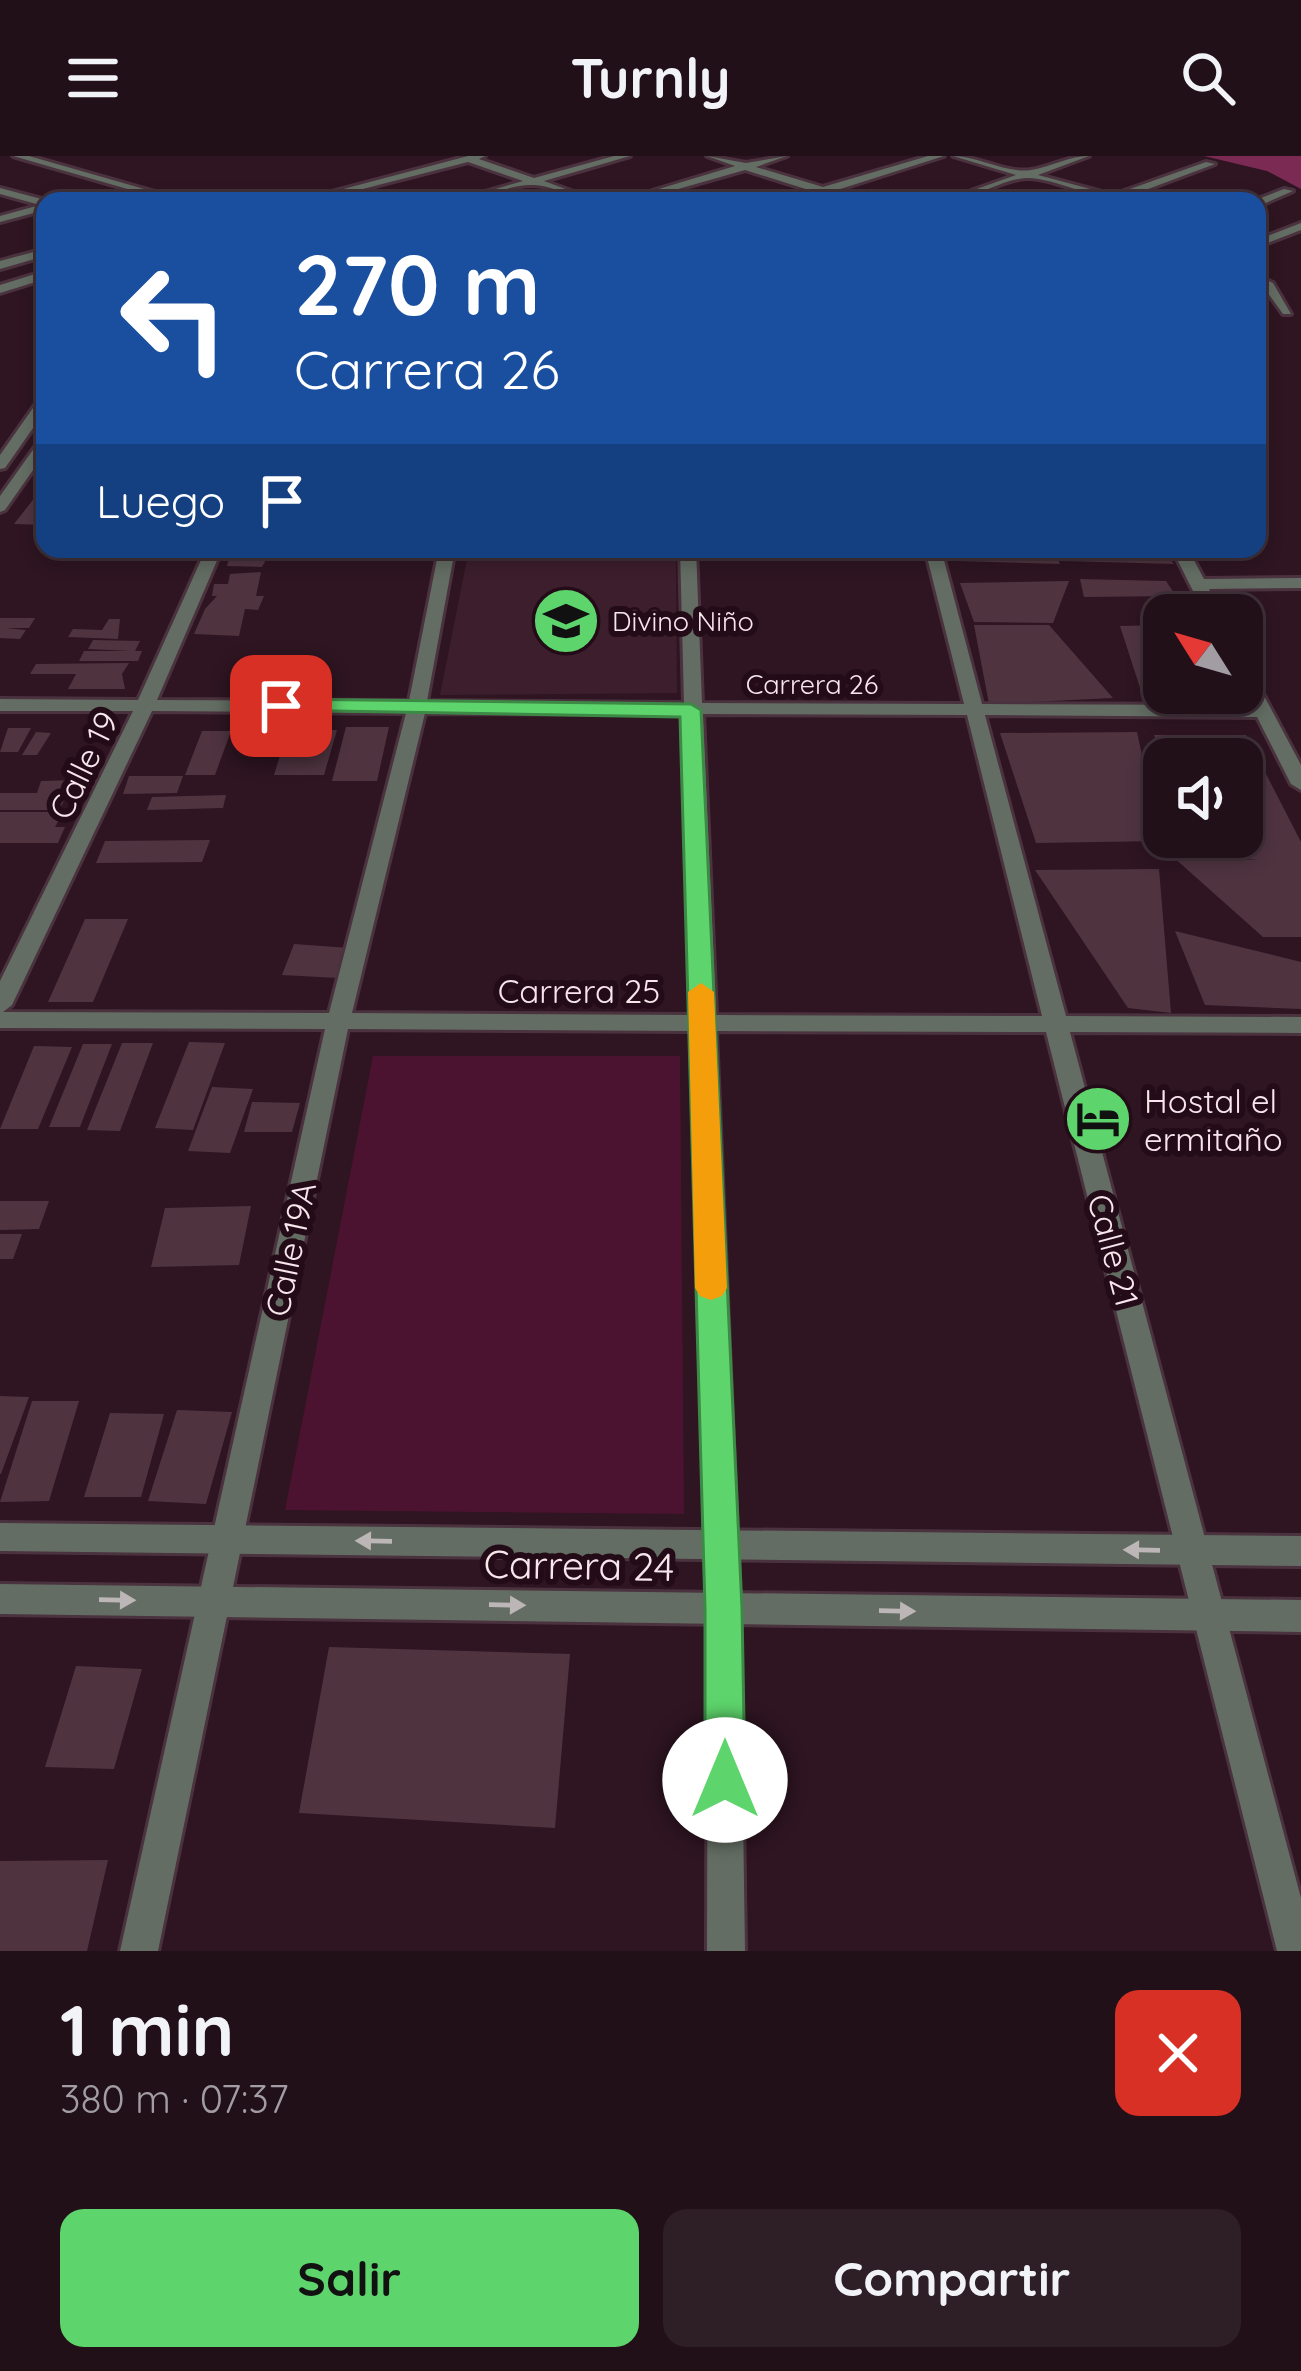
<!DOCTYPE html>
<html lang="es">
<head>
<meta charset="utf-8">
<style>
	:root { --surface:#221019; --page:#2e1e26; --text:#f1f3f6; --muted:#a29da2; --line:#3f3038; --accent:#5ed56c }
	body { margin:0; font-family:Quicksand,sans-serif; background:var(--page); color:var(--text); height:100vh; display:flex; flex-direction:column; font-size:45px; white-space:nowrap }
	* { box-sizing:border-box; margin:0 }
	p { font-size:39px; color:var(--muted) }
	.icon { flex:none; width:66px; height:66px; fill:none; stroke:currentColor; stroke-width:2; stroke-linecap:round; stroke-linejoin:round }
	.map { position:relative; height:1795px; overflow:hidden }
	.sheet { display:flex; flex-direction:column; background:var(--surface); flex:1 }
	.sheet>* { flex:none }
	.top-card { position:absolute; left:36px; top:36px; width:1230px; height:366px; border-radius:24px; box-shadow:0 6px 18px #0003,0 0 0 3px var(--line); background:#1a4fa0; color:#fff; overflow:hidden }
	.needle { width:78px; rotate:307deg }
	.tools { position:absolute; left:1143px; top:438px; display:grid; gap:24px }
	.tools a { display:grid; place-items:center; width:120px; height:120px; border-radius:24px; background:var(--surface); box-shadow:0 6px 18px #0003,0 0 0 3px var(--line); font-size:60px }
	.pin { position:absolute; display:grid; place-items:center; width:102px; height:102px; color:#fff; margin:-51px; border-radius:24px; box-shadow:0 6px 18px #0006 }
	.me { position:absolute; width:132px; margin:-66px; rotate:0deg; stroke-linejoin:round; filter:drop-shadow(0 0 9px #0008) }
	.turn { display:flex; align-items:center; gap:42px; height:252px; padding:0 60px; font-size:54px }
	.turn .icon { width:156px; height:156px; stroke-width:2.5 }
	.turn b { display:block; font-size:84px; line-height:102px }
	.then { display:flex; align-items:center; height:114px; padding:0 60px; background:#0003; gap:24px; font-size:45px }
	.round { display:grid; place-items:center; flex:none; width:126px; height:126px; border-radius:24px; background:var(--page) }
	.overview { display:flex; align-items:center; justify-content:space-between; height:204px; padding:0 60px }
	h1 { font-size:72px; font-weight:800; line-height:90px }
	.cta { display:flex; gap:24px; margin-top:auto; padding:24px 60px }
	.cta a { flex:1; height:138px; border-radius:24px; background:var(--accent); color:#111; font-size:48px; font-weight:800; line-height:138px; text-align:center }
	.cta a+a { background:var(--page); color:var(--text) }
	header { display:flex; justify-content:space-between; align-items:center; height:156px; padding:0 60px; background:var(--surface); font-size:54px; font-weight:800 }
	.map>svg:first-child { display:block }
</style>
</head>
<body>
<header><svg class="icon" aria-label="menu" viewBox="0 0 24 24"><path d="M4 6h16M4 12h16M4 18h16"/></svg>Turnly<svg class="icon" aria-label="search" viewBox="0 0 24 24"><circle cx="10" cy="10" r="6"/><path d="M15 15l6 6"/></svg></header>
<div class="map">
<svg width="1301" height="1795" viewBox="0 0 1301 1795">
	<rect width="100%" height="100%" fill="#2e1521"/>
	<path fill="#3c1e2c" d="M 469,393 L 676,393 L 677,537 L 440,539 Z"/>
	<path fill="#4c1331" d="M 373,900 L 680,900 L 684,1358 L 285,1354 Z"/>
	<path fill="#7b2a54" d="M 1204,0 L 1301,0 L 1301,33 L 1267,15 Z"/>
	<path fill="#4f3440" d="M 45,328 L 45,369 L 14,368 L 32,345 Z
		M 232,393 L 272,393 L 262,411 L 227,410 Z
		M 953,393 L 1053,393 L 1060,408 L 957,405 Z
		M 1060,393 L 1162,393 L 1174,408 L 1064,405 Z
		M 261,416 L 256,440 L 264,440 L 258,454 L 245,453 L 239,480 L 194,478 L 205,453 L 217,440 L 212,440 L 214,428 L 228,428 L 230,418 Z
		M 1080,423 L 1166,425 L 1176,440 L 1084,441 Z
		M 1069,425 L 1053,467 L 974,466 L 960,427 Z
		M 0,462 L 35,462 L 29,472 L 6,472 L 26,474 L 20,483 L 0,482 Z
		M 109,463 L 120,463 L 118,483 L 68,481 L 73,473 L 102,474 Z
		M 974,469 L 1049,469 L 1113,542 L 989,548 Z
		M 1164,469 L 1164,537 L 1215,537 L 1217,542 L 1144,544 L 1120,470 Z
		M 93,484 L 140,485 L 135,495 L 142,495 L 138,505 L 79,505 L 84,495 L 131,495 L 88,493 Z
		M 129,507 L 122,518 L 125,533 L 68,533 L 76,518 L 30,518 L 36,508 Z
		M 346,571 L 389,571 L 377,625 L 332,625 Z
		M 8,572 L 31,572 L 18,596 L 0,596 Z
		M 288,574 L 337,574 L 324,619 L 274,619 Z
		M 202,575 L 231,575 L 215,619 L 185,619 Z
		M 36,576 L 51,577 L 37,599 L 22,599 Z
		M 1137,576 L 1160,685 L 1036,687 L 1000,577 Z
		M 1154,579 L 1246,579 L 1301,686 L 1301,781 L 1263,781 L 1172,700 L 1259,704 L 1205,699 L 1198,681 L 1242,681 L 1242,603 L 1164,603 Z
		M 129,620 L 183,620 L 177,637 L 123,638 Z
		M 75,624 L 59,654 L 0,654 L 0,637 L 37,637 L 41,625 Z
		M 226,639 L 223,652 L 147,654 L 152,641 Z
		M 0,656 L 63,656 L 55,671 L 65,671 L 58,687 L 0,687 Z
		M 210,684 L 202,706 L 96,707 L 105,685 Z
		M 1159,713 L 1171,857 L 1128,852 L 1035,714 Z
		M 85,763 L 128,763 L 93,846 L 48,846 Z
		M 1175,775 L 1301,806 L 1301,853 L 1205,849 Z
		M 294,788 L 349,792 L 338,822 L 282,819 Z
		M 189,886 L 225,887 L 193,974 L 155,972 Z
		M 122,887 L 153,887 L 120,975 L 87,974 Z
		M 83,888 L 112,888 L 80,971 L 49,971 Z
		M 34,890 L 72,891 L 38,973 L 0,973 Z
		M 212,931 L 253,933 L 230,997 L 188,995 Z
		M 252,946 L 300,947 L 292,976 L 244,976 Z
		M 0,1045 L 49,1045 L 39,1073 L 0,1074 Z
		M 251,1050 L 239,1109 L 151,1111 L 165,1052 Z
		M 0,1078 L 22,1078 L 13,1103 L 0,1103 Z
		M 0,1240 L 29,1241 L 1,1318 L 0,1318 Z
		M 32,1245 L 79,1245 L 49,1345 L 0,1346 Z
		M 177,1254 L 232,1256 L 206,1348 L 148,1345 Z
		M 110,1257 L 164,1258 L 141,1341 L 84,1341 Z
		M 329,1491 L 570,1498 L 555,1672 L 299,1657 Z
		M 76,1510 L 142,1513 L 114,1613 L 45,1611 Z
		M 108,1704 L 87,1795 L 0,1795 L 0,1705 Z"/>
	<g fill="none" stroke-linecap="round" stroke-linejoin="round">
		<g stroke="#4a323e" stroke-width="6">
			<path id="minor" d="M 13,0 L 29,0 L 186,45 L 169,45 Z
				M 468,0 L 485,0 L 479,3 L 534,22 L 614,0 L 630,0 L 544,25 L 598,45 C 575,45 553,28 531,29 C 505,29 481,45 454,45 L 523,25 L 468,6 L 316,45 L 298,45 Z
				M 707,0 L 746,7 L 787,0 L 756,11 L 823,31 L 928,0 L 944,0 L 834,35 L 861,45 L 823,38 L 783,45 L 812,35 L 745,14 L 636,45 L 619,45 L 735,10 Z
				M 953,0 C 978,0 1007,18 1031,14 C 1051,11 1068,0 1089,0 L 1038,19 L 1113,39 L 1206,6 L 1215,8 L 1124,42 L 1128,45 C 1096,45 1053,21 1026,22 C 998,24 973,45 943,45 L 1016,19 Z
				M 0,32 L 49,45 L 45,45 L 45,54 L 0,66 L 0,60 L 40,49 L 0,38 Z
				M 1284,33 L 1293,35 L 1261,49 L 1253,45 Z
				M 1301,67 L 1301,74 L 1257,91 L 1257,84 Z
				M 45,93 L 45,100 L 0,113 L 0,105 Z
				M 45,115 L 45,123 L 0,137 L 0,129 Z
				M 1257,120 L 1273,127 L 1291,158 L 1283,158 L 1265,133 L 1257,129 Z
				M 45,241 L 45,255 L 5,312 L 0,313 L 0,299 L 40,242 Z
				M 45,283 L 45,297 L 5,354 L 0,356 L 0,340 L 40,284 Z
				M 206,393 L 222,393 L 157,544 L 409,545 L 439,393 L 455,393 L 427,545 L 684,547 L 680,393 L 696,393 L 702,547 L 964,548 L 925,393 L 941,393 L 982,548 L 1251,549 L 1242,532 L 1242,509 L 1248,510 L 1301,609 L 1301,634 L 1291,628 L 1257,561 L 985,559 L 1066,860 L 1301,861 L 1301,877 L 1070,876 L 1301,1742 L 1301,1795 L 1277,1795 L 1046,876 L 716,875 L 740,1453 L 745,1795 L 707,1795 L 708,1453 L 693,875 L 348,873 L 158,1795 L 120,1795 L 325,873 L 0,872 L 0,825 L 133,555 L 0,555 L 0,543 L 138,544 ZM 152,555 L 406,557 L 329,857 L 3,856 L 12,849 ZM 425,557 L 684,558 L 692,859 L 352,857 ZM 703,558 L 967,559 L 1042,860 L 716,859 Z
				M 1172,393 L 1188,393 L 1204,423 L 1301,422 L 1301,432 L 1209,433 L 1223,459 L 1205,459 Z"/>
		</g>
		<g stroke="#4a323e" stroke-width="6">
			<path id="tertiary" d="M 0,1367 L 1301,1380 L 1301,1410 L 0,1395 Z
				M 0,1428 L 1301,1444 L 1301,1476 L 0,1458 Z"/>
		</g>
		<use href="#minor" fill="#636d63" fill-rule="evenodd"/>
		<use href="#tertiary" fill="#636d63" fill-rule="evenodd"/>
	</g>
	<defs><path id="oneway-solid" d="M-6-.8H1V-3.2L6.5 0L1 3.2V.8H-6Z" transform="scale(3)"/></defs>
	<g fill="#bcb6b6">
		<use href="#oneway-solid" transform="translate(374 1385) rotate(-179)"/>
		<use href="#oneway-solid" transform="translate(1142 1394) rotate(-179)"/>
		<use href="#oneway-solid" transform="translate(117 1444) rotate(1)"/>
		<use href="#oneway-solid" transform="translate(507 1449) rotate(1)"/>
		<use href="#oneway-solid" transform="translate(897 1455) rotate(1)"/>
	</g>
	<path fill="#5ed56c" stroke="#3d8a46" stroke-width="3" d="M 281,543 L 691,548 L 701,554 L 742,1453 L 745,1624 L 739,1638 L 725,1644 L 711,1638 L 705,1624 L 705,1453 L 680,561 L 274,554 L 271,550 Z"/>
	<path fill="#f59e0b" d="M 701,827 L 714,836 L 727,1132 L 722,1140 L 711,1144 L 700,1140 L 695,1132 L 688,836 Z"/>
	<defs>
		<g id="school-disc" transform="scale(3.45)"><circle r="9.5" fill="#5ed56c" stroke="#230c17"/><path d="M0-5L7-2L0 1L-7-2ZM-4 1L0 2.5L4 1V4Q0 6-4 4Z" fill="#111"/></g>
		<g id="hotel-disc" transform="scale(3.45)"><circle r="9.5" fill="#5ed56c" stroke="#230c17"/><path d="M-6-4.5h1.5V1H6V5H4.5V3h-9V5H-6ZM-4 0a1.8 1.8 0 1 1 3.6 0ZM.5 0V-2.5h3Q6-2.5 6 0Z" fill="#111"/></g>
	</defs>
	<g fill-rule="evenodd">
		<use href="#school-disc" x="566" y="465"/>
		<use href="#hotel-disc" x="1098" y="963"/>
	</g>
	<g text-anchor="middle" dominant-baseline="central" stroke-width="12" stroke-linejoin="round" paint-order="stroke">
		<g font-size="27" fill="#f8e6ed" stroke="#230c17" text-anchor="start">
			<text x="612" y="465">Divino Niño</text>
		</g>
		<g font-size="27" fill="#f8e6ed" stroke="#230c17">
			<text x="812" y="528">Carrera 26</text>
		</g>
		<g font-size="33" fill="#f8e6ed" stroke="#230c17">
			<text transform="translate(83 609) rotate(-64)">Calle 19</text>
			<text x="579" y="834">Carrera 25</text>
			<text transform="translate(290 1093) rotate(-78)">Calle 19A</text>
			<text transform="translate(1114 1094) rotate(75)">Calle 21</text>
		</g>
		<g font-size="33" fill="#f8e6ed" stroke="#230c17" text-anchor="start">
			<text x="1144" y="944">Hostal el<tspan x="1144" dy="38">ermitaño</tspan></text>
		</g>
		<g font-size="39" fill="#f8e6ed" stroke="#230c17">
			<text transform="translate(579 1409) rotate(1)">Carrera 24</text>
		</g>
	</g>
</svg>
<div class="tools">
<a><svg class="needle" viewBox="-14 -14 28 28"><path d="M0-13l5 13h-10z" fill="#e53935"/><path d="M0 13l5-13h-10z" fill="#a29da2"/></svg></a>
<a><svg class="icon" aria-label="sound" viewBox="0 0 24 24"><path d="M4 9h4l5-4v14l-5-4H4zM17 9q2 3 0 6"/></svg></a>
</div>
<div class="pin" style="left:281px;top:550px;background:#d93025"><svg class="icon" aria-label="arrive" viewBox="0 0 24 24"><path d="M6 21V4h12l-3 4 3 4H6"/></svg></div>
<svg class="me" style="left:725px;top:1624px" viewBox="-20 -20 40 40"><circle r="19" fill="#fff"/><path d="M0-13L10 11 0 6-10 11z" fill="#5ed56c"/></svg>
<div class="top-card">
<div class="turn"><svg class="icon" aria-label="left" viewBox="0 0 24 24"><path d="M17 20v-9H6M10 6l-5 5 5 5"/></svg><div><b>270 m</b>Carrera 26</div></div>
<div class="then">Luego<svg class="icon" aria-label="arrive" viewBox="0 0 24 24"><path d="M6 21V4h12l-3 4 3 4H6"/></svg></div>
</div>
</div>
<section class="sheet">
<div class="overview"><div><h1>1 min</h1><p>380 m · 07:37</p></div><a class="round" style="background:#d93025;color:#fff"><svg class="icon" aria-label="close" viewBox="0 0 24 24"><path d="M6 6l12 12M18 6L6 18"/></svg></a></div>
<div class="cta"><a>Salir</a><a>Compartir</a></div>
</section>
</body>
</html>
